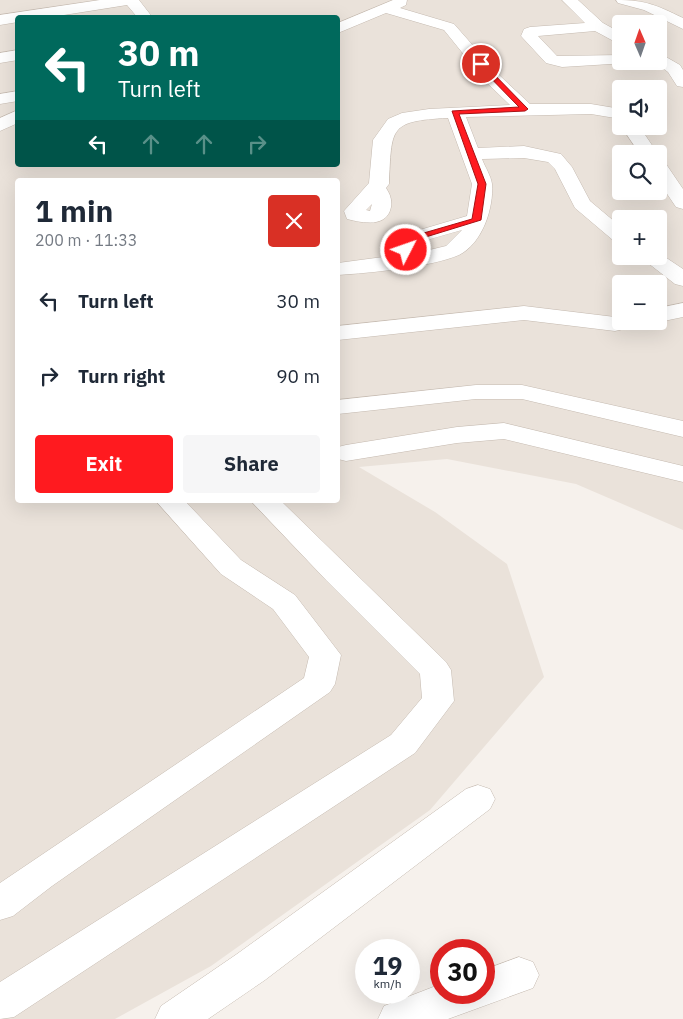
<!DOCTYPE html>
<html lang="en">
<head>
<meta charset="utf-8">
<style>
	:root { --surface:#fff; --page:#f6f6f7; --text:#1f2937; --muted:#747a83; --accent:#ff1a1f }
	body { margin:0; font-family:"IBM Plex Sans",sans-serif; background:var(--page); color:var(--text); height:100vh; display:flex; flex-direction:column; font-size:19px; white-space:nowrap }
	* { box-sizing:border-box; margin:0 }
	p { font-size:16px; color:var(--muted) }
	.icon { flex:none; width:28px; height:28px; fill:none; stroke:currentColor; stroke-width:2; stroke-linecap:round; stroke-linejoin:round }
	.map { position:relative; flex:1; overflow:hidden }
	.side { position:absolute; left:15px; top:178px; width:325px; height:325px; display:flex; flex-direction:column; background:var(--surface); border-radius:5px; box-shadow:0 5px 20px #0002 }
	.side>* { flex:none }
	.hud { position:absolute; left:15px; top:15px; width:325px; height:152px; border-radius:5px; box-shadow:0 5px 20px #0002; background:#00695c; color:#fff; overflow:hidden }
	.needle { width:32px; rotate:358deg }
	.buttons { position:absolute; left:612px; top:15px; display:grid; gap:10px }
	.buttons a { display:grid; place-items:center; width:55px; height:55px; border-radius:5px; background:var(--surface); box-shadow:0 5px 20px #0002; font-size:25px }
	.speed { position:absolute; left:355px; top:939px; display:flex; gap:10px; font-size:25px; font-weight:700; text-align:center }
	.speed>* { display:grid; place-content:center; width:65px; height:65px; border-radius:50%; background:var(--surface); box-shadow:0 5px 20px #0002; line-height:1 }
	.speed small { font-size:12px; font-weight:400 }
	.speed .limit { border:8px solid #d22; background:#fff; color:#111 }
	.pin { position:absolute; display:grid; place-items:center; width:42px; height:42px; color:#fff; margin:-21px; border:2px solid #fff; border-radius:50%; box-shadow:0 1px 5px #0007 }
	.me { position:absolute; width:55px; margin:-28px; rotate:49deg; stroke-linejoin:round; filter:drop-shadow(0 0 4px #0008) }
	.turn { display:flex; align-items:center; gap:18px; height:105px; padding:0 20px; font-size:22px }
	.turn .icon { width:65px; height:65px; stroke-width:2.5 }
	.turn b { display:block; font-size:35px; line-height:42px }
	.lanes { display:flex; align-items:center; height:48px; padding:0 20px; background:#0003; justify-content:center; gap:25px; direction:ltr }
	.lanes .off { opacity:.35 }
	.round { display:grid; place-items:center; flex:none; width:52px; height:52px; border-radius:5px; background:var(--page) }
	.overview { display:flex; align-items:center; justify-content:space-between; height:85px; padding:0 20px }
	h1 { font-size:30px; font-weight:800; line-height:38px }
	.primary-button { display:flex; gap:10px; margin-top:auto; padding:10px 20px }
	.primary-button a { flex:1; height:58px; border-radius:5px; background:var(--accent); color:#fff; font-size:20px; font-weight:800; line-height:58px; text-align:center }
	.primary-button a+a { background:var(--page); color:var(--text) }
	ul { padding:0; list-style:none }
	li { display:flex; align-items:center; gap:15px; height:75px; padding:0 20px }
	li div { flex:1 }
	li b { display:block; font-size:19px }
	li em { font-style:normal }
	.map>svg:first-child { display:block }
</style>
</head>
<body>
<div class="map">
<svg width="683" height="1019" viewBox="0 0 683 1019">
	<rect width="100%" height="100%" fill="#f6f1ec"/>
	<path fill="#eae2da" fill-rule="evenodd" d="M 0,0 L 683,0 L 683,530 L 576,484 L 447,459 L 359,467 L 435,512 L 507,564 L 544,677 L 430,810 L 211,966 L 115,1019 L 0,1019 ZM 18,18 L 338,18 L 338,165 L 18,165 ZM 621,24 L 659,24 L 659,61 L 621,61 ZM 621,89 L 659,89 L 659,126 L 621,126 ZM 621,154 L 659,154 L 659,191 L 621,191 ZM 18,180 L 338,180 L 338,500 L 18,500 ZM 621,219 L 659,219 L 659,256 L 621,256 ZM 621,284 L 659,284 L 659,321 L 621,321 Z"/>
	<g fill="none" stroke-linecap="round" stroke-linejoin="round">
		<g stroke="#c5bab0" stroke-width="1">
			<path id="minor" d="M 100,0 L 139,0 L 153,18 L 138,18 L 127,5 L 45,18 L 18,18 L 18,22 L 0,25 L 0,15 Z
				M 393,0 L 407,0 L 406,5 L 400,8 L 454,24 L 498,74 L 530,104 L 591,104 L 621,109 L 621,119 L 591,114 L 466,117 L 478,148 L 524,146 L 561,154 L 572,167 L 590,201 L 621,227 L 621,243 L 614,241 L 575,208 L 555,169 L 548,162 L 524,158 L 482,159 C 485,167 491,176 492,184 C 494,208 482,244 459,255 C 431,267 369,273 338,275 L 338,263 L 398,255 L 395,251 L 396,244 L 406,234 L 467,216 L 472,184 L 448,118 C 388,121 392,128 389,184 L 386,188 C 390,194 392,199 391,207 C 387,228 363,223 347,219 L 344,211 L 369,183 L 373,140 L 388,119 L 402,113 L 429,109 L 510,105 L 486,82 L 444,30 L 386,13 L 338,33 L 338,23 ZM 372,204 L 370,211 L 366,210 ZM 462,230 L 446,246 L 421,252 L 416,249 L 420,242 Z
				M 562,0 L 578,0 L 603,23 L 621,33 L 621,45 L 595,31 L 538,36 L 557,56 L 621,55 L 621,61 L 628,61 L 627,63 L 562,67 L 546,63 L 521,36 L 524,29 L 530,27 L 585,23 Z
				M 616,0 C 646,0 656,5 683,18 L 683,29 L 644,10 L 618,3 Z
				M 18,50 L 18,60 L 0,63 L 0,53 Z
				M 659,53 L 680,65 L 683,70 L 683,87 L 677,86 L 668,72 L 653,61 L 659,61 Z
				M 18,91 L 18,101 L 0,104 L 0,94 Z
				M 18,110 L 18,123 L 0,131 L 0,118 Z
				M 621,126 L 639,126 L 658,154 L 640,154 Z
				M 659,162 L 666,164 L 683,189 L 683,209 L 676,207 L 659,182 Z
				M 659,253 L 683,269 L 683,286 L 675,284 L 639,256 L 659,256 Z
				M 683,303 L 683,317 L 659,322 L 657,321 L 659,321 L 659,308 Z
				M 524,306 L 615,317 L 621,316 L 621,321 L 640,321 L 637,326 L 615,331 L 524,320 L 338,340 L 338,326 Z
				M 476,385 L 522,385 L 683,421 L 683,437 L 522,399 L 476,399 L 338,414 L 338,400 Z
				M 504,423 L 683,466 L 683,482 L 504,439 L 457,443 L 346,461 L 338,459 L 338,447 L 346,445 L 457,427 Z
				M 155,500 L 184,500 L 241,560 L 295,595 L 341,655 L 335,684 L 330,692 L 52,886 L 13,916 L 0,920 L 0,883 L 304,678 L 309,657 L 273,609 L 221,574 Z
				M 250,500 L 280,500 L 446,662 L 451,670 L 454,701 L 415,753 L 14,1017 L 0,1019 L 0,982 L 391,735 L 422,698 L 420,674 L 327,581 Z
				M 478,785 L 490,789 L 495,799 L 490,809 L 265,980 L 208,1019 L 155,1019 L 161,1006 L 237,954 L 466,789 Z
				M 519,957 L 533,962 L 539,975 L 533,988 L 448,1019 L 378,1019 L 384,1006 L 441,984 L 441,992 L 484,992 L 484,970 Z"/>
		</g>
		<use href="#minor" fill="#fff" fill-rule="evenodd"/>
	</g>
	<path fill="#ff1a1f" stroke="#a61114" d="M 478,63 L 483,63 L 528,109 L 525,111 L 459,114 L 486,184 L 481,220 L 416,240 L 411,245 L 409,252 L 403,252 L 402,244 L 410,237 L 472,219 L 478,184 L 452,111 L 519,107 L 478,65 Z"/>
</svg>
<div class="buttons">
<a><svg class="needle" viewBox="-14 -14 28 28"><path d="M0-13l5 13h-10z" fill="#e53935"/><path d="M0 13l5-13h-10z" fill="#747a83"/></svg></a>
<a><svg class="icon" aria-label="sound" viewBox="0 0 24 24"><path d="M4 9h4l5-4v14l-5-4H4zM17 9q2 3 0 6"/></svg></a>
<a><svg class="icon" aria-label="search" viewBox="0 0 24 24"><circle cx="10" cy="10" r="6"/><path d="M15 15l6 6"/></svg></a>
<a>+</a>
<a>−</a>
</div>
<div class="speed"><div>19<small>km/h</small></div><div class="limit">30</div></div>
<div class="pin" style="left:481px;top:64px;background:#d93025"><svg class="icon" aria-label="arrive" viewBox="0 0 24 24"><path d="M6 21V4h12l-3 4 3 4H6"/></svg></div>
<svg class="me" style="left:406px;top:250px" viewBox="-20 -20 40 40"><circle r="17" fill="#ff1a1f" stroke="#fff" stroke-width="3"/><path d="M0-11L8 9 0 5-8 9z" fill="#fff"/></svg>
<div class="hud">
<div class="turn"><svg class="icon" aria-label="left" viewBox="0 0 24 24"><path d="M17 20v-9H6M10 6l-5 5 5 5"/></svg><div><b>30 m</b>Turn left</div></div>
<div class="lanes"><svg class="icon" aria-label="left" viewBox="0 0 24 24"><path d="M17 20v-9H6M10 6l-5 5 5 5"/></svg><svg class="icon off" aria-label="ahead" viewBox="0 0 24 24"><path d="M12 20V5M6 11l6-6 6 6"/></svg><svg class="icon off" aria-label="ahead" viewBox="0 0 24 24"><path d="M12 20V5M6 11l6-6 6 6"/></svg><svg class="icon off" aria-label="right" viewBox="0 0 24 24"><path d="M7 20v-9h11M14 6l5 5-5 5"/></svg></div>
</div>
<section class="side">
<div class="overview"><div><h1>1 min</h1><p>200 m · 11:33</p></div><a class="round" style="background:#d93025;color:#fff"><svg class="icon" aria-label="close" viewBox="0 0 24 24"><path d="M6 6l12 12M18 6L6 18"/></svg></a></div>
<ul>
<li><svg class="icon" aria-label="left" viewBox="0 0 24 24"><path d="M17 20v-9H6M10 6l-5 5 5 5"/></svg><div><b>Turn left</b></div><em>30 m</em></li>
<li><svg class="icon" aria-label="right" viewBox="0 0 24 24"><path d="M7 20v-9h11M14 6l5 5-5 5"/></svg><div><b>Turn right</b></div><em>90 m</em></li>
</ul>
<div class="primary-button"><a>Exit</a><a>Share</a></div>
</section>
</div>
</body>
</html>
